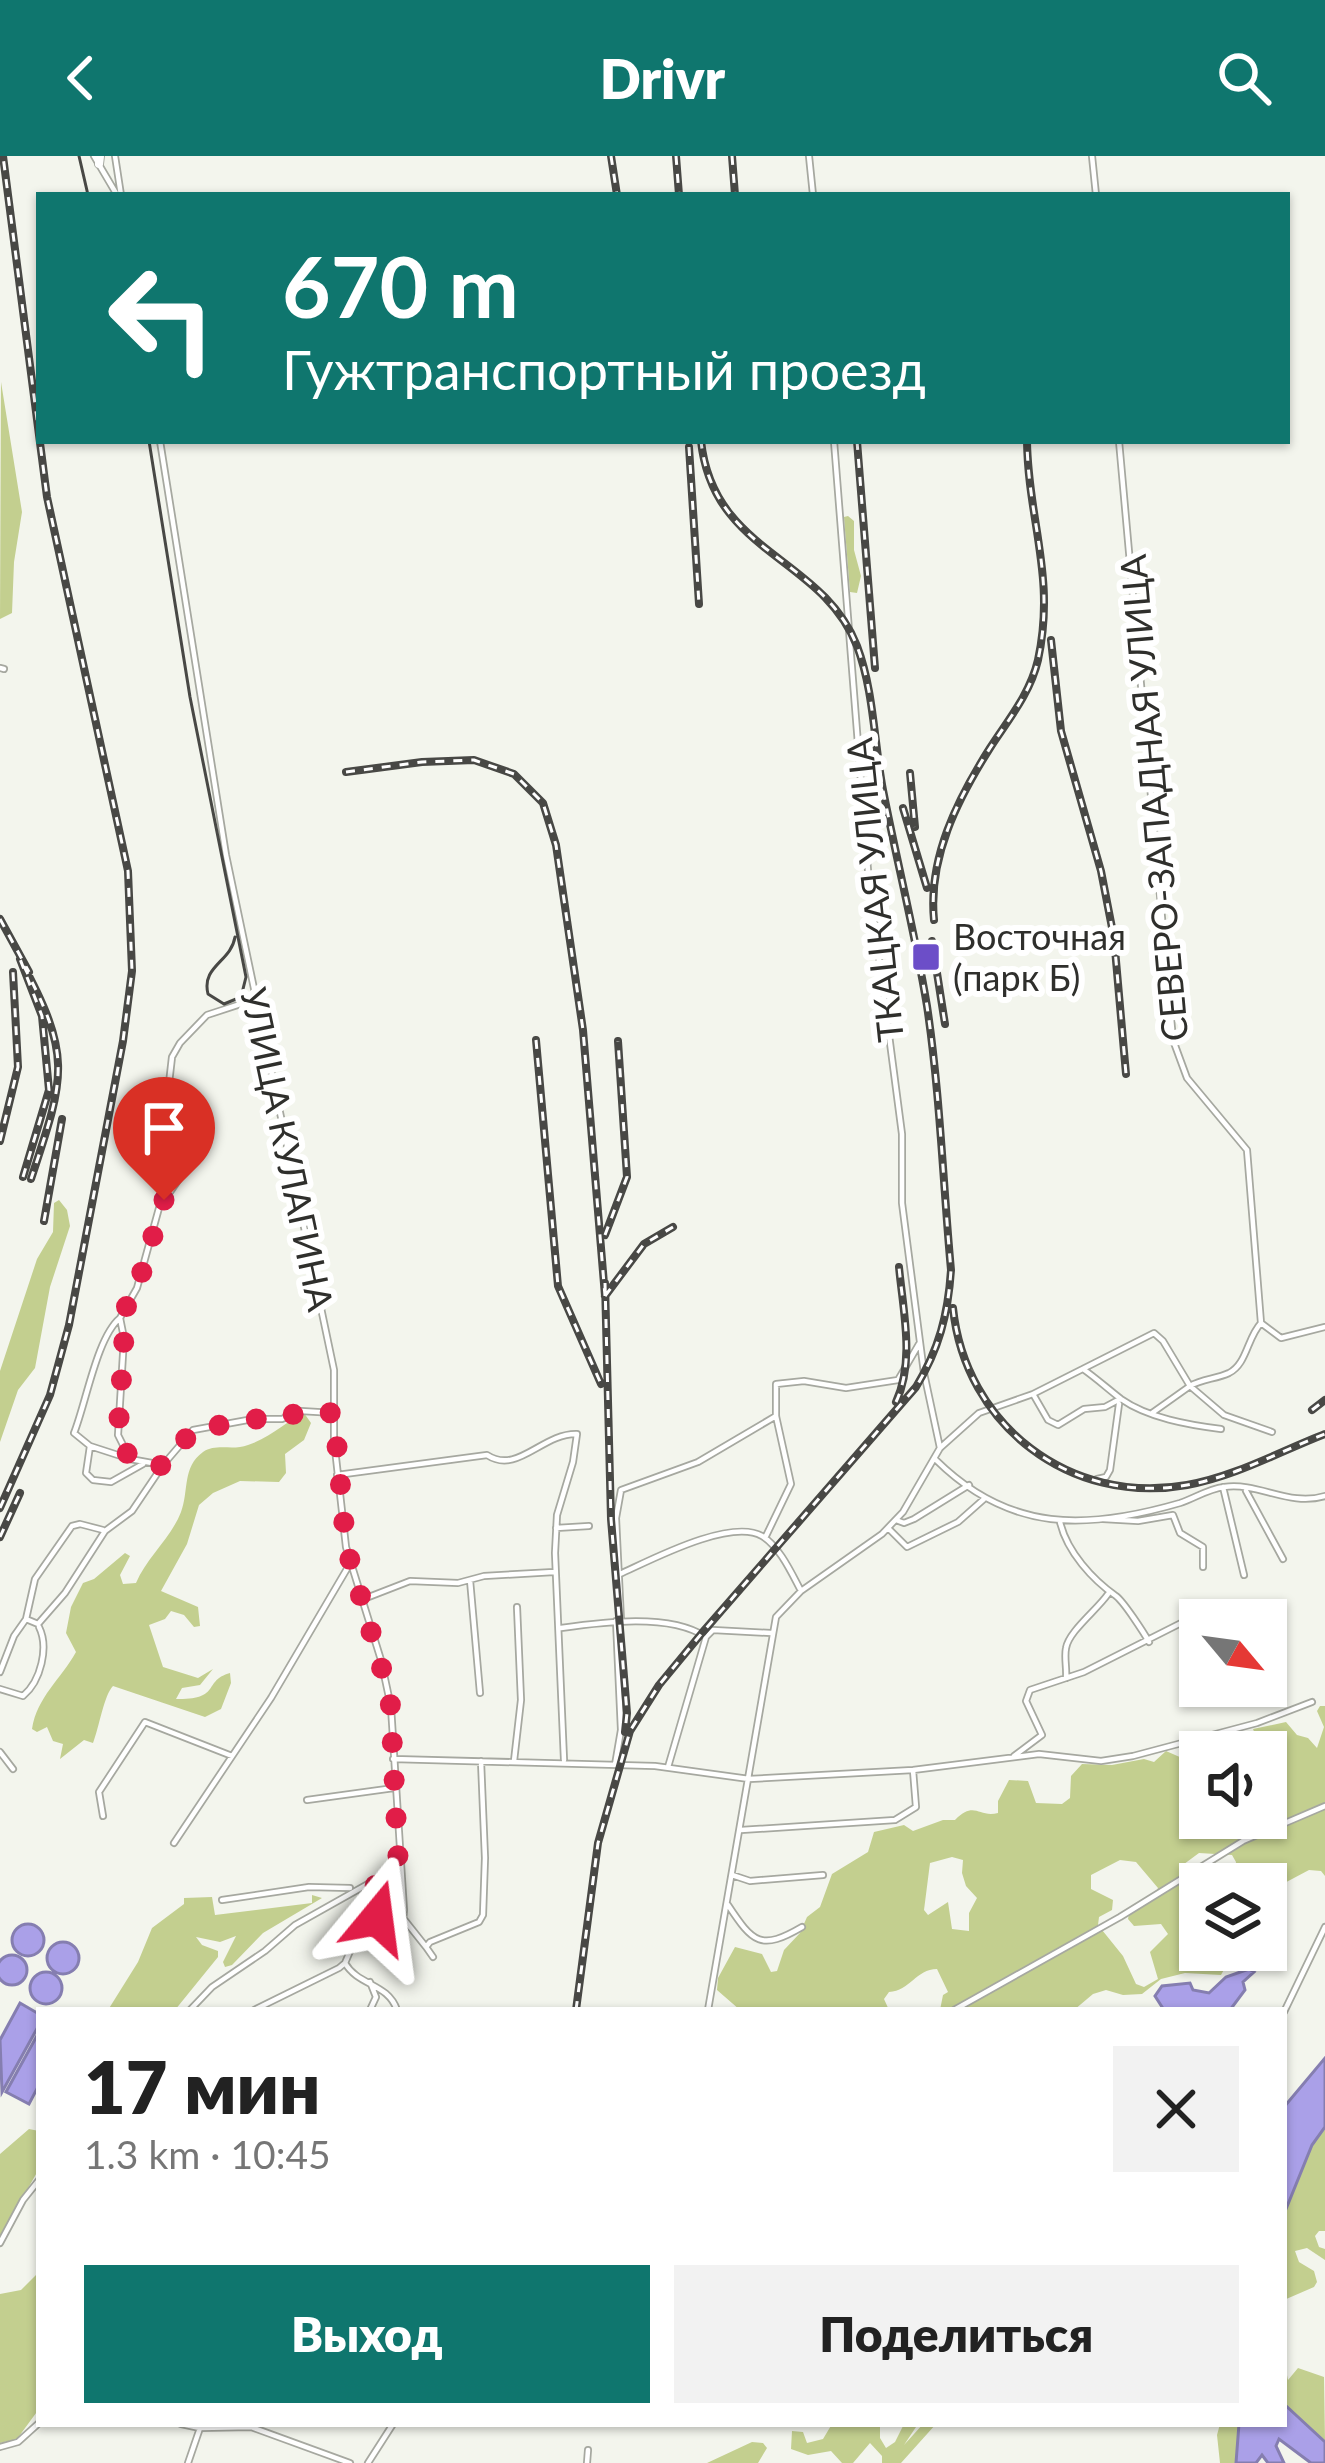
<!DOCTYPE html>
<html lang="ru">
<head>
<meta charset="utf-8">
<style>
	:root { --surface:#fff; --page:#f2f2f2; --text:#222; --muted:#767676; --accent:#0f766e }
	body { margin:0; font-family:Lato,sans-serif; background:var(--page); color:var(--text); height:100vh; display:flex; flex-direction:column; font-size:45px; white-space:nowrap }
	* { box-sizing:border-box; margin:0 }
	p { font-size:39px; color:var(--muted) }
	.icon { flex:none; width:66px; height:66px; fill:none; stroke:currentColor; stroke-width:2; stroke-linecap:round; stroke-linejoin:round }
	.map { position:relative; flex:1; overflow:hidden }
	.details { position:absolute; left:36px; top:1851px; width:1251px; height:420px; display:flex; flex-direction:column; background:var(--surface); border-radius:0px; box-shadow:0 3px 9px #0004 }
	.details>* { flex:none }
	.hud { position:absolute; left:36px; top:36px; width:1254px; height:252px; border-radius:0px; box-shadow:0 3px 9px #0004; background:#0f766e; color:#fff; overflow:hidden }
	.needle { width:78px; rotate:119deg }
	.buttons { position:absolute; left:1179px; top:1443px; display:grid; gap:24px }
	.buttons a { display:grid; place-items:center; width:108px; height:108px; border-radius:0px; background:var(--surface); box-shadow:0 3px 9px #0004; font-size:60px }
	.pin { position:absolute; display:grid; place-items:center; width:102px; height:102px; color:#fff; margin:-123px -51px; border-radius:50% 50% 50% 0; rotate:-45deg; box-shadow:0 0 12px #0007 }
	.pin .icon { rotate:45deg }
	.me { position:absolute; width:132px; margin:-66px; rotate:16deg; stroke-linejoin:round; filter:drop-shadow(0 0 9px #0008) }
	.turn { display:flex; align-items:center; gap:42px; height:252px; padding:0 48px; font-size:54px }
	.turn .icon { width:156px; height:156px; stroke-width:2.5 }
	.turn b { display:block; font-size:84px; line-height:102px }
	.round { display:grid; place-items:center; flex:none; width:126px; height:126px; border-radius:0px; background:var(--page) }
	.overview { display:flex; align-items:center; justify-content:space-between; height:204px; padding:0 48px }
	h1 { font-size:72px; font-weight:800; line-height:90px }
	.button { display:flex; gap:24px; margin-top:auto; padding:24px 48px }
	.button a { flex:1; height:138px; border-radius:0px; background:var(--accent); color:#fff; font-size:48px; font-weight:800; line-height:138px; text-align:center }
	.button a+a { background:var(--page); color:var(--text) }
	header { display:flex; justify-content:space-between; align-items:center; height:156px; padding:0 48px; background:var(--accent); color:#fff; font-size:54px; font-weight:800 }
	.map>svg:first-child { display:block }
</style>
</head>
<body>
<header><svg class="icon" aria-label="back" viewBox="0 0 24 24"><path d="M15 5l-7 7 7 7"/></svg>Drivr<svg class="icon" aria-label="search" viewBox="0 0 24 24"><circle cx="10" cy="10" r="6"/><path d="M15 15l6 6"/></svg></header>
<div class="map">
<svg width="1325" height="2307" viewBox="0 0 1325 2307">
	<rect width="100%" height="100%" fill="#f3f5ed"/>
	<path fill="#c3cf8f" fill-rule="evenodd" d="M 1,226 L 22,356 L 14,406 L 12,457 L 0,463 Z
		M 848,360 L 854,365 L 854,394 L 861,420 L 857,437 L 850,436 L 844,361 Z
		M 59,1044 L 67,1054 L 70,1070 L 50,1131 L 35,1212 L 18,1234 L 0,1286 L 0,1215 L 37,1103 L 53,1076 L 54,1047 Z
		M 304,1257 L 311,1267 L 304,1284 L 285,1298 L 286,1317 L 279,1326 L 240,1325 L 213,1337 L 199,1349 L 187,1388 L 161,1435 L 198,1451 L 200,1470 L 194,1471 L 184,1459 L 171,1455 L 165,1463 L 149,1469 L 163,1511 L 198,1522 L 213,1513 L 200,1529 L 182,1532 L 176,1543 C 222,1544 202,1525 230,1517 L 231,1527 L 221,1553 L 205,1561 L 113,1530 C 104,1539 99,1572 93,1587 L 84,1584 L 60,1603 L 63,1588 L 53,1585 L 47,1571 L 37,1576 L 32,1573 C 37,1541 61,1523 76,1496 L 66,1477 L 71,1451 L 83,1427 L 94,1423 L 125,1397 L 130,1400 L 120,1419 L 123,1428 L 136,1427 C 147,1401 171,1382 181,1356 C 189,1335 182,1311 203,1296 C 216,1287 233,1295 248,1289 C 272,1281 286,1265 304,1257 Z
		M 1320,1550 L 1325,1550 L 1325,1720 L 1321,1715 L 1309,1714 L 1266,1737 L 1266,1728 L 1233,1728 L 1236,1706 L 1232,1699 L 1199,1697 L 1180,1711 L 1196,1718 L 1202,1728 L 1197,1733 L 1187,1728 L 1182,1736 L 1186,1747 L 1200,1749 L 1200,1794 L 1222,1794 L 1226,1810 L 1221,1819 L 1185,1817 L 1161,1823 L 1142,1838 L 1123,1839 L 1106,1834 L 1093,1838 L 1074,1854 L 940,1854 L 943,1839 L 948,1836 L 937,1813 C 916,1813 910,1835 889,1836 L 884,1843 L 889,1854 L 740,1854 L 717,1834 L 718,1822 L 735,1791 L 762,1798 L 771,1816 L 777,1815 L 784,1794 L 800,1777 L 807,1761 L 820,1751 L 832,1718 L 868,1696 L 874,1676 L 904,1669 L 913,1675 L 943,1664 L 955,1664 C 975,1644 978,1662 998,1657 L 998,1645 L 1009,1624 L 1028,1625 L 1036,1647 L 1062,1648 L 1070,1642 L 1071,1620 L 1082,1608 L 1112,1609 L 1144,1603 L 1154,1606 L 1166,1595 L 1182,1602 L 1200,1619 L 1200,1662 L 1266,1662 L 1266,1596 L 1247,1596 L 1259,1588 L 1253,1573 L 1286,1566 L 1297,1579 L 1308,1582 L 1317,1592 L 1324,1571 L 1317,1555 ZM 952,1701 L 963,1704 L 962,1717 L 966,1730 L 977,1742 L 969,1757 L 969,1775 L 952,1773 L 948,1746 L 928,1759 L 924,1754 L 930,1707 ZM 1120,1704 L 1136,1706 L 1158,1732 L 1152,1743 L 1129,1758 L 1128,1763 L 1134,1770 L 1161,1768 L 1168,1778 L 1150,1796 L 1158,1823 L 1144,1831 L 1136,1828 L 1123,1800 L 1098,1769 L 1099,1761 L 1112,1754 L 1113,1744 L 1091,1733 L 1091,1719 Z
		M 395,1718 L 400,1762 L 390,1768 L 381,1762 L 375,1734 L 388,1719 Z
		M 312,1739 L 322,1742 L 263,1777 L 232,1809 L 225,1811 L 223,1806 L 236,1780 L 220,1786 L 196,1781 L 202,1789 L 218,1795 L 218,1801 L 175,1854 L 108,1854 L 138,1806 L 152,1772 L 184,1748 L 184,1742 L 212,1741 L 215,1759 L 312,1747 Z
		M 1325,1971 L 1325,2075 L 1319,2075 L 1315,2080 L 1319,2091 L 1325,2093 L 1325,2104 L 1307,2092 L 1295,2095 L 1299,2106 L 1314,2115 L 1317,2126 L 1314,2131 L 1284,2144 L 1284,2058 L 1312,1988 Z
		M 29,1973 L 39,1975 L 39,2013 L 0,2081 L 0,1998 Z
		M 39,2116 L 39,2253 L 17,2283 L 0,2287 L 0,2138 L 21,2134 Z
		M 1284,2205 L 1288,2224 L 1298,2212 L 1324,2221 L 1325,2286 L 1284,2248 Z
		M 832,2268 L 876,2268 L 880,2270 L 880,2282 L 886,2292 L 895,2286 L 904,2268 L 918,2268 L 904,2289 L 923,2268 L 936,2268 L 901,2307 L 882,2307 L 882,2300 L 870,2287 L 853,2307 L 842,2307 L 831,2295 L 808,2299 L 791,2293 L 792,2275 L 803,2276 L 807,2287 L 823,2283 Z
		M 1220,2268 L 1239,2268 L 1236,2307 L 1220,2307 L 1217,2279 Z
		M 752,2286 L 763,2287 L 767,2292 L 758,2307 L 707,2307 Z"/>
	<path fill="#aaa0e8" stroke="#857eb0" stroke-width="3" d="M12 1784a16 16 0 1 1 32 0a16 16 0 1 1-32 0Z
		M47 1802a16 16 0 1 1 32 0a16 16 0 1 1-32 0Z
		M-3 1814a15 15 0 1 1 30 0a15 15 0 1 1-30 0Z
		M 1249,1813 L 1254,1816 L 1243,1826 L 1245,1834 L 1230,1854 L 1164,1854 L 1155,1840 L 1162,1830 L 1190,1827 L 1193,1834 L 1209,1837 L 1226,1821 Z
		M30 1832a16 16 0 1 1 32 0a16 16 0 1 1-32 0Z
		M 20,1847 L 39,1858 L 39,1869 L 2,1936 L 0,1884 Z
		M 39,1876 L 39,1929 L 29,1948 L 6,1936 Z
		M 1325,1902 L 1325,1971 L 1312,1989 L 1284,2058 L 1284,1951 Z
		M 1284,2248 L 1325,2286 L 1325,2307 L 1311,2307 L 1279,2283 L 1276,2290 L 1284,2307 L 1268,2307 L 1262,2299 L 1256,2307 L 1236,2307 L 1239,2268 L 1284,2268 Z"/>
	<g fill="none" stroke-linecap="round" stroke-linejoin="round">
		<g stroke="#a6a8a0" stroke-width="8">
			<path id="minor" d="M 94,0 L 117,39
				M 115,0 L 121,39
				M 809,0 L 813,39
				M 1092,0 L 1096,39
				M 160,285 L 226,699 L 334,1214 L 334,1284 L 346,1391 L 381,1504 L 391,1551 L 404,1754 L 403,1765 L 396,1772 L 385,1772 C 372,1760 370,1740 375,1724
				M 834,285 L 869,727 L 902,978 L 902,1047 L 924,1217 L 940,1292
				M 0,512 L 4,513
				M 1261,1167 L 1281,1182 L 1325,1171
				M 1083,1213 C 1096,1222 1108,1233 1121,1243 C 1148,1262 1189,1269 1221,1273
				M 1033,1238 L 1048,1264 L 1058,1269 L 1084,1253 L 1105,1251 L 1120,1243
				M 1152,1257 L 1190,1230 L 1224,1259 L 1272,1276
				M 90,1290 L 74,1277 C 86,1247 97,1181 120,1162
				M 127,1302 L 90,1290 L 86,1317 L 93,1324 L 111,1326 L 143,1308
				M 936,1304 C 1010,1377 1087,1374 1180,1347 C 1195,1342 1208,1333 1224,1331 C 1259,1326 1289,1351 1325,1340
				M 163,1309 L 130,1303 L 118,1279 L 124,1182 L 120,1162 L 137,1132 L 159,1052 L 179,1023 L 179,999 L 164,971 L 172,901 L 180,887 L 207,859 L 256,843
				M 337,1319 L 487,1299 C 518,1319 542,1277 577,1278 L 573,1306 L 557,1359 L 555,1397 L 564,1604
				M 1097,1323 L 1106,1321 L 1110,1314 L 1119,1248
				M 1223,1331 L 1244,1419
				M 1246,1335 L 1283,1403
				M 1103,1363 L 1138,1365 L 1173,1359 L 1180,1377 L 1203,1391 L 1203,1411
				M 896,1364 L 904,1367 L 914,1363 L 969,1329
				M 1060,1366 C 1067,1396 1093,1424 1116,1440 C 1124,1446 1144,1477 1149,1486
				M 556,1372 L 589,1370
				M 888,1372 L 907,1391 L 958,1366 L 984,1343
				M 765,1382 L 791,1328 L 776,1260 L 776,1228 L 804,1225 L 846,1232 L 898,1224 L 919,1188
				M 620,1418 C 651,1404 730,1362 762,1380 C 779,1390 791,1416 800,1433
				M 470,1424 L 480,1537
				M 361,1444 L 410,1425 L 458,1427 L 484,1420 L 554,1416
				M 26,1463 L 35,1423 L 72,1370 L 80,1368 L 103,1374
				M 621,1464 L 616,1362 L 621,1334 L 698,1306 L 776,1260
				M 561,1472 C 603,1466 670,1457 706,1481 L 713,1474 L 771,1477
				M 0,1516 L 14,1480 L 26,1463 L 38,1468 L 65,1437 L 105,1375 L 132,1355 L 163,1309 L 193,1274 L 253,1263 L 282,1263 L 301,1255 L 334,1257
				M 1066,1522 C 1067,1512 1064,1502 1066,1492 C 1069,1475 1097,1454 1108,1438
				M 0,1533 L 23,1540 C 41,1525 49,1491 39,1471
				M 0,1596 L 13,1613
				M 1014,1600 L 1042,1579 L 1026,1545 L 1030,1534 L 1084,1516 L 1189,1463 L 1238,1457
				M 393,1603 L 655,1610 L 749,1623 L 913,1614 L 1039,1598 L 1101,1605 L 1133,1600 L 1257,1567 L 1312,1546
				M 514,1605 L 521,1544 L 517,1451
				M 615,1609 L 621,1574 L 616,1465
				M 668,1611 L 706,1481
				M 307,1644 L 394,1632
				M 103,1660 L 99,1636 L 145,1566 L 232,1600
				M 741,1674 L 895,1664 L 916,1651 L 913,1614
				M 174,1687 L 271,1542 L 351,1406
				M 732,1719 L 750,1725 L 823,1719
				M 222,1744 L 309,1731 L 350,1732
				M 728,1749 C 753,1787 761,1795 802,1771
				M 403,1762 L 426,1791
				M 433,1801 L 426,1791 L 430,1786 L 479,1766 L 483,1759 L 485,1702 L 481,1605
				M 345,1807 C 358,1830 388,1827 397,1854
				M 190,1854 L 212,1831 L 265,1795 L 295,1769 L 375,1724 L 397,1703
				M 254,1854 L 339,1812 L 345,1807 L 356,1781 L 380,1767
				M 370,1854 L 376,1841 L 370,1826
				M 708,1854 L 776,1461 L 801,1435 L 882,1378 L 903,1356 L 940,1292 L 979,1257 L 1033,1238 L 1154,1177 L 1163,1185 L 1190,1230 C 1202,1223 1216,1223 1229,1217 C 1247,1208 1247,1182 1261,1167 L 1247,994 L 1187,922 L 1173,884 L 1119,285
				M 954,1854 L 1120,1761 L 1243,1685 L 1325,1650
				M 1284,1856 L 1325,1771
				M 0,2087 L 23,2044 L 39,2024
				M 181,2268 L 200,2272 L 251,2271 L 350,2307
				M 0,2291 L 18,2286 L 39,2267
				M 188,2307 L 200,2272
				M 368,2307 L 393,2268
				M 587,2307 L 588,2294"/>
		</g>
		<g stroke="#a6a8a0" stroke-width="10">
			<path id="secondary" d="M 99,8 L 100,0"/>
		</g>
		<use href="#minor" stroke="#fff" stroke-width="4.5"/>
		<use href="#secondary" stroke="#fff" stroke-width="8"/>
		<path stroke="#484845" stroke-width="3" d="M 79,0 L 88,39
			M 149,285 L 190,541 L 246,821 L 241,841 L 224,848 L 208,838 C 201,810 231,806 235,781"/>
		<g stroke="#484845" stroke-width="8">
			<path id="rail" d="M 611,0 L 617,39
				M 676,0 L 679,39
				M 732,0 L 735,39
				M 857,285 L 875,512
				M 689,291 L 699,448
				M 1051,484 L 1061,575 L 1101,715 L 1114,782 L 1126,918
				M 346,616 L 422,606 L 474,604 L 514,618 L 543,647 L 556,689 L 583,874 L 605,1140
				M 910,617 L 915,671
				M 903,652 L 927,732
				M 0,763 L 29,816
				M 934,764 C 928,702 957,644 990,592 C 1008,564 1030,538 1038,504 C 1056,421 1028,364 1027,285
				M 932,785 L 945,868
				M 536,884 L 558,1130 L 601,1228
				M 0,985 L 18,911 L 13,816
				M 23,1021 L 49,934 L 42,860 L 20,803 C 73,901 65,920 31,1023
				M 44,1065 L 62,963
				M 605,1079 L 627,1021 L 618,885
				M 605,1127 L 611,1363 L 627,1557 L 625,1576
				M 605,1140 L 644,1088 L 673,1071
				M 953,1152 C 965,1269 1070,1350 1187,1329 C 1234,1321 1281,1295 1325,1278
				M 896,1246 C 915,1205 903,1155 899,1111
				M 1312,1254 L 1325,1244
				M 0,1352 L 50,1239 L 69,1169 L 123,885 L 132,815 L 128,715 L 47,341 L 3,0
				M 0,1381 L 20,1337
				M 576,1854 L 598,1687 L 630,1575 L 659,1529 L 702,1477 L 916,1231 C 939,1193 948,1159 951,1114 C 943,1027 940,937 927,850 C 915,777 897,706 883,634 C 874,587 874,535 857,490 C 822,400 713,398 701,285"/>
		</g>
		<use href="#rail" stroke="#fff" stroke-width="3" stroke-dasharray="9" stroke-linecap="butt"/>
	</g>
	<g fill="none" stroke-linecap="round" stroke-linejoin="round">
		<path stroke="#e11d48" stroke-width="21" stroke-dasharray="0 37.8" d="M 164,1044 L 137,1132 L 120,1162 L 124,1182 L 118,1279 L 130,1303 L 163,1310 L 193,1274 L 254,1263 L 282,1263 L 301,1255 L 334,1257 L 346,1390 L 390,1541 L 398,1701 C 378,1730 367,1722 377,1762"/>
	</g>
	<rect fill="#6c4ec8" stroke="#fff" stroke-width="4.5" x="911" y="786" width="30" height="30" rx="6"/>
	<g text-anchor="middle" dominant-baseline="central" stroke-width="12" stroke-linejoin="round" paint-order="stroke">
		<g font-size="36" fill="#2f2f2c" stroke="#fff">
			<text transform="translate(1153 642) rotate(-95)">СЕВЕРО-ЗАПАДНАЯ УЛИЦА</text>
			<text transform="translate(874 734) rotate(-96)">ТКАЦКАЯ УЛИЦА</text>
			<text transform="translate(288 993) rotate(78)">УЛИЦА КУЛАГИНА</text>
		</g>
		<g font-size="36" fill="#2f2f2c" stroke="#fff" text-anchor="start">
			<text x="953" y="780">Восточная<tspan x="953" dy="41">(парк Б)</tspan></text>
		</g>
	</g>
</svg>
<div class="buttons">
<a><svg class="needle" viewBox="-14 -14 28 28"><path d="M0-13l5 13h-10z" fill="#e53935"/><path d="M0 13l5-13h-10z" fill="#767676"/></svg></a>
<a><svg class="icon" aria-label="sound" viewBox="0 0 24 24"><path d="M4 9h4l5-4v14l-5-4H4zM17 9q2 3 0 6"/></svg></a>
<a><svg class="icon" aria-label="layers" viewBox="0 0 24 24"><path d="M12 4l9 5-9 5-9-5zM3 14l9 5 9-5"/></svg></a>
</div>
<div class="pin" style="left:164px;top:1044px;background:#d93025"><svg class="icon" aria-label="arrive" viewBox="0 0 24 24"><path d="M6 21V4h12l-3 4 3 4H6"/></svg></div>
<svg class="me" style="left:377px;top:1762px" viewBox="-20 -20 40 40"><path d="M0-17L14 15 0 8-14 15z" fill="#e11d48" stroke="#fff" stroke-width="4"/></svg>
<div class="hud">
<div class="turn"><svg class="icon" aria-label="left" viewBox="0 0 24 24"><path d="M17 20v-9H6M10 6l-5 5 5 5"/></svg><div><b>670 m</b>Гужтранспортный проезд</div></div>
</div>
<section class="details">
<div class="overview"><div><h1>17 мин</h1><p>1.3 km · 10:45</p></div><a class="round"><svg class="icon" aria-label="close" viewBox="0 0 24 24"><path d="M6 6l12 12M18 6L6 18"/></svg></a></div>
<div class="button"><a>Выход</a><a>Поделиться</a></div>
</section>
</div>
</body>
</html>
